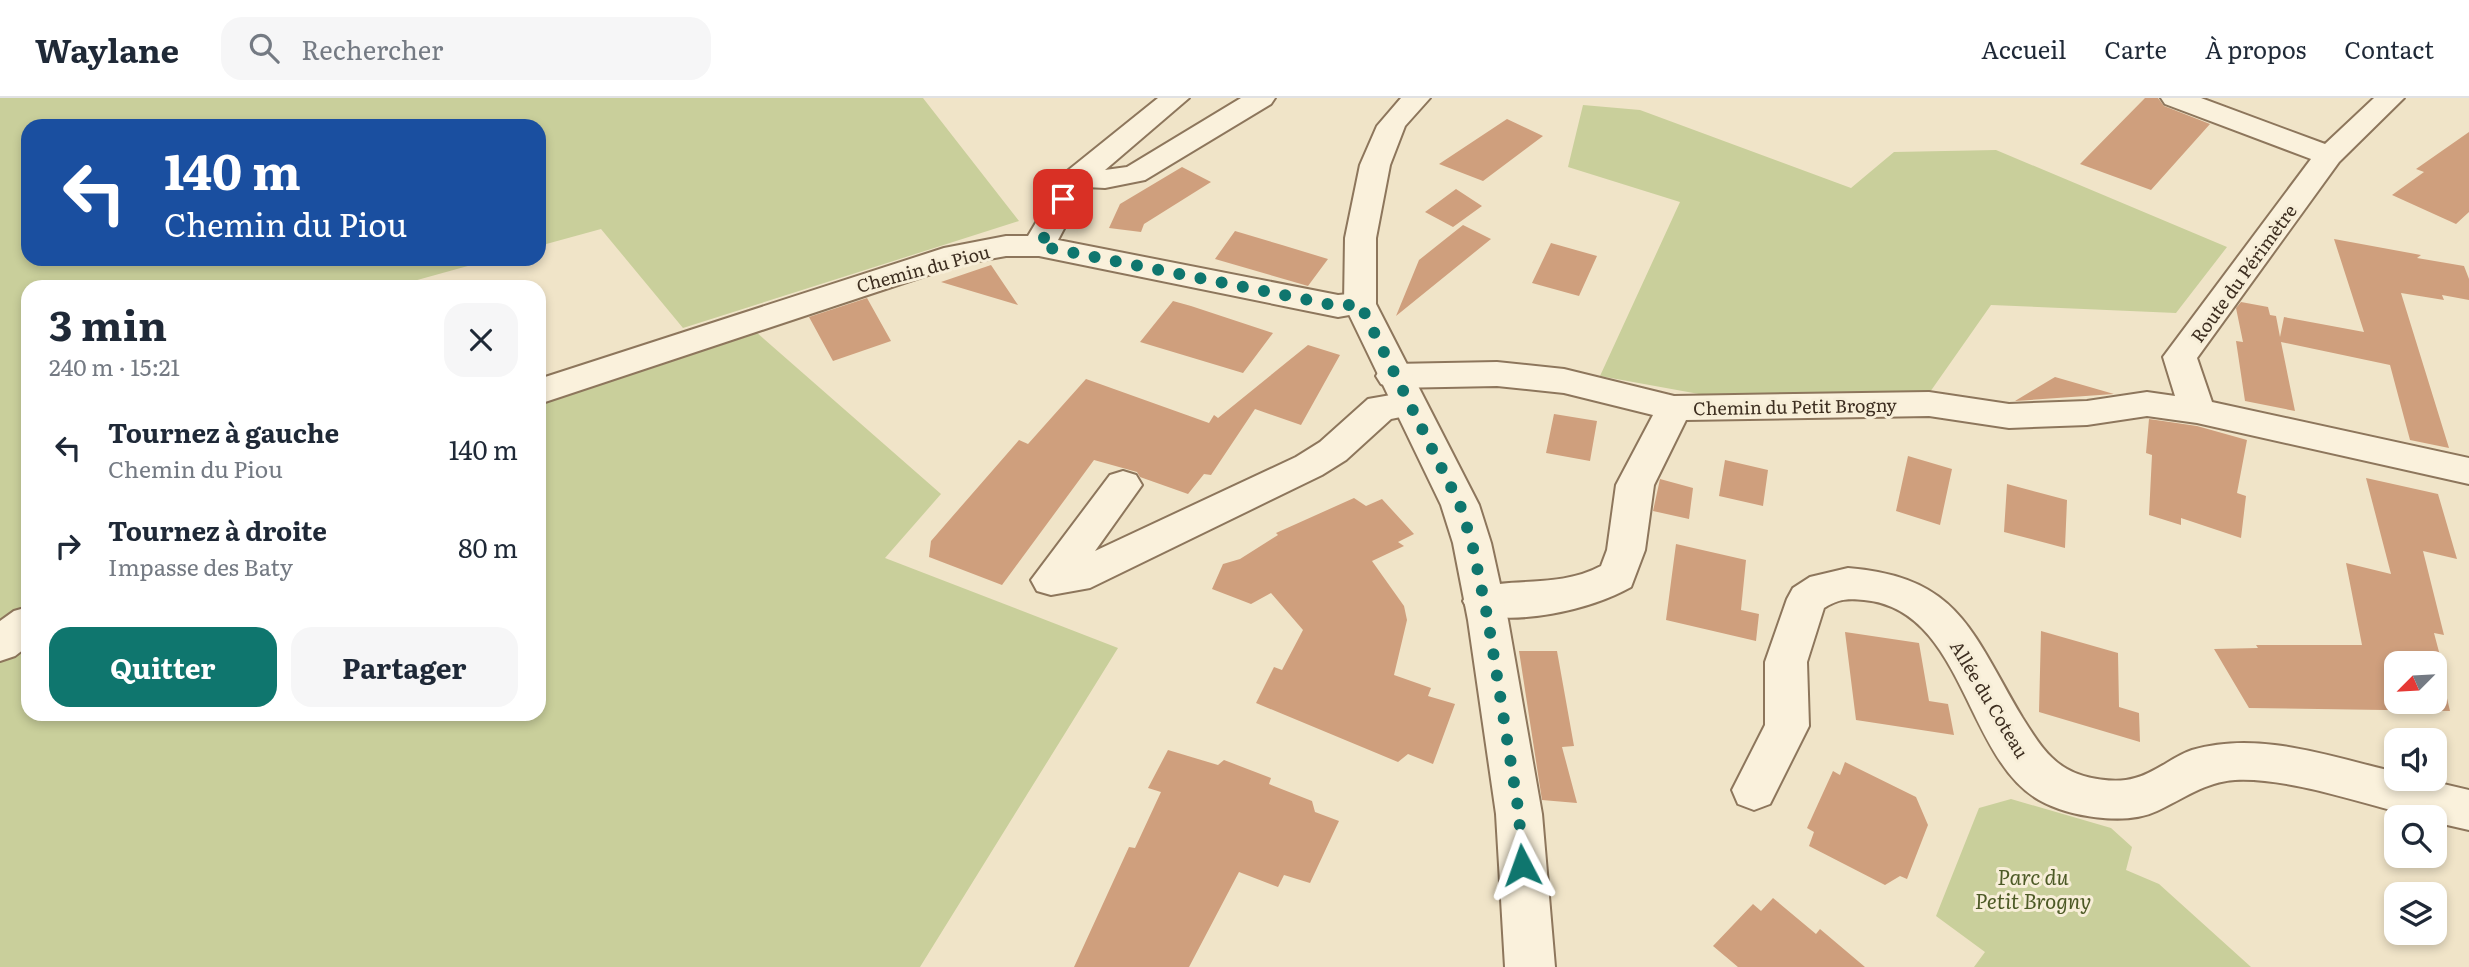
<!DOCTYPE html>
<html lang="fr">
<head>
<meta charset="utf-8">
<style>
	:root { --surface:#fff; --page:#f6f6f7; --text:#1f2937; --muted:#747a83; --line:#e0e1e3; --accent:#0f766e }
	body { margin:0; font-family:Literata,serif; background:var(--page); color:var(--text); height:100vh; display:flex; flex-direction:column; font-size:26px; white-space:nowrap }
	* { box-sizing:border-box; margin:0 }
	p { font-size:23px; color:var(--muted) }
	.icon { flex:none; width:38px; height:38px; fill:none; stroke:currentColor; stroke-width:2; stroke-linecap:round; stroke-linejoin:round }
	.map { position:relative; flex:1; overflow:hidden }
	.drawer { position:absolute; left:21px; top:182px; width:525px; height:441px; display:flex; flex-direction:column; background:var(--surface); border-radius:21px; box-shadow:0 4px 10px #0003 }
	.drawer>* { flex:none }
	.banner { position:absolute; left:21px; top:21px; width:525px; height:147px; border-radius:21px; box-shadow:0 4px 10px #0003; background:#1a4fa0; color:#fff; overflow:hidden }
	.needle { width:46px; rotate:246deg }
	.fabs { position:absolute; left:2384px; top:553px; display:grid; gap:14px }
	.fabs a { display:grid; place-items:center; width:63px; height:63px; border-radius:14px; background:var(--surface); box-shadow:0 4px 10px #0003; font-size:35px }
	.pin { position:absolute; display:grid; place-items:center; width:60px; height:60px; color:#fff; margin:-30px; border-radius:14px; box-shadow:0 4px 10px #0006 }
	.me { position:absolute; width:77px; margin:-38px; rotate:356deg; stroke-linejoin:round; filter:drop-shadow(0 0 5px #0008) }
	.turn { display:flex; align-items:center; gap:24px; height:147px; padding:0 28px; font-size:32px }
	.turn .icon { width:91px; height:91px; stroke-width:2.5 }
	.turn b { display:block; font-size:49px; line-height:60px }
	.round { display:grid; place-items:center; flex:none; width:74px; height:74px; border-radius:21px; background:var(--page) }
	.headline { display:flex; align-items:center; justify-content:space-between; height:119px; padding:0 28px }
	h1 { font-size:42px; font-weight:700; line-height:52px }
	.button { display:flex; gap:14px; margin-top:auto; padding:14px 28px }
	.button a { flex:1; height:80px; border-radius:21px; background:var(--accent); color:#fff; font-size:28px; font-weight:700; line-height:80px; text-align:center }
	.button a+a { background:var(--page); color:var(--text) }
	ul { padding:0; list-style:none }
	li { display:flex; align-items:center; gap:21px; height:98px; padding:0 28px }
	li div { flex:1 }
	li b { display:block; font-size:26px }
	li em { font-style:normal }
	header { display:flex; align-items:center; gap:42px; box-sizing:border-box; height:98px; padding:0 35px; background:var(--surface); border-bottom:2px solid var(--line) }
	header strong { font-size:33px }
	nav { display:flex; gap:38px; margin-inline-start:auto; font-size:24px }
	.search { width:490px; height:63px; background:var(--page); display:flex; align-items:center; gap:18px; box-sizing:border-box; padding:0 24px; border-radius:21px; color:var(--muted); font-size:26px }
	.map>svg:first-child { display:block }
</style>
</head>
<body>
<header>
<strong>Waylane</strong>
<div class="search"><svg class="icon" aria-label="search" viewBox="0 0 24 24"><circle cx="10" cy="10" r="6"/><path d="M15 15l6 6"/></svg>Rechercher</div>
<nav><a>Accueil</a><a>Carte</a><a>À propos</a><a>Contact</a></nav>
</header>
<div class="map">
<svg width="2469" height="869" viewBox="0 0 2469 869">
	<rect width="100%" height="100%" fill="#f0e4c8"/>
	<path fill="#c9cf9b" d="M 0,0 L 923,0 L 1019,123 L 683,230 L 601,131 L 539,148 L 539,28 L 28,28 L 28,161 L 493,161 L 392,189 L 28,189 L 28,616 L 539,616 L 539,301 L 755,233 L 941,396 L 885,460 L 1118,550 L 920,869 L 0,869 Z
		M 1583,7 L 1640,12 L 1851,90 L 1894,54 L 1996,52 L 2227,149 L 2176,215 L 1991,207 L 1930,294 L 1699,296 L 1600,278 L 1680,104 L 1568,69 Z
		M 2011,701 L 2111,730 L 2132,749 L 2126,772 L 2159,786 L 2251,869 L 1974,869 L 1985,854 L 1936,818 L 1979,710 Z"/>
	<path fill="#cf9f7d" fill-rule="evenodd" d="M 2145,0 L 2158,0 L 2164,8 L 2210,26 L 2151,92 L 2080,66 Z
		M 1507,21 L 1543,38 L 1483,83 L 1439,66 Z
		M 2469,34 L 2469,114 L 2456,126 L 2392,97 L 2424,74 L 2416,71 Z
		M 1182,69 L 1211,84 L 1144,126 L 1141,134 L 1109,130 L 1120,106 Z
		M 1456,91 L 1482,108 L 1453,129 L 1425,114 Z
		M 1463,127 L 1491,141 L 1396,218 L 1419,162 Z
		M 1235,133 L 1282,147 L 1328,161 L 1308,188 L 1215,161 Z
		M 2334,141 L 2421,157 L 2417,160 L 2464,168 L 2469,181 L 2469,202 L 2442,197 L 2444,202 L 2401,195 L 2449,350 L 2410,342 L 2390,267 L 2281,244 L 2295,313 L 2245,303 L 2236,243 L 2243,244 L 2236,210 L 2241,204 L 2268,209 L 2270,217 L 2276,218 L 2280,239 L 2284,219 L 2364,234 Z
		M 1551,145 L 1597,158 L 1579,198 L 1532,185 Z
		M 991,167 L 1018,207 L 941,184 Z
		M 867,200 L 891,243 L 833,263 L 809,219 Z
		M 1173,203 L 1191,208 L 1273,235 L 1243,275 L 1140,244 Z
		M 1308,247 L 1340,257 L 1301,327 L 1255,311 L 1211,377 L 1204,376 L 1188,396 L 1140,379 L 1137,374 L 1094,362 L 1002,487 L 929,459 L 931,443 L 1019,342 L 1028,346 L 1086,281 L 1209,325 L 1214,317 L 1218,320 Z
		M 2055,279 L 2114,296 L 2015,303 Z
		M 1554,316 L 1597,323 L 1590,363 L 1546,355 Z
		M 2149,321 L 2197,328 L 2247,342 L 2237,395 L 2246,398 L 2241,440 L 2181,420 L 2181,427 L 2149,417 L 2152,357 L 2146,355 Z
		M 1908,358 L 1952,371 L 1940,427 L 1896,413 Z
		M 1725,362 L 1768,372 L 1763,408 L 1719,398 Z
		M 2366,380 L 2438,396 L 2457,461 L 2423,453 L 2444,537 L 2434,535 L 2447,584 L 2443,583 L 2450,613 L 2249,610 L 2214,551 L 2258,550 L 2256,547 L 2362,547 L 2346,465 L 2391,476 ZM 2396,565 L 2434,565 L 2434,604 L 2396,604 Z
		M 1660,381 L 1693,390 L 1689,421 L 1653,413 Z
		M 2007,386 L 2067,402 L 2065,450 L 2004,434 Z
		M 1354,400 L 1366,408 L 1382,401 L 1414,436 L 1398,444 L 1404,448 L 1372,463 L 1404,508 L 1407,522 L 1394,577 L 1431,590 L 1428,598 L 1455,606 L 1433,666 L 1408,656 L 1398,664 L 1256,605 L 1274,569 L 1282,572 L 1303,532 L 1271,495 L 1251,506 L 1212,491 L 1223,466 L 1240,461 L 1278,437 L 1276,435 Z
		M 1676,446 L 1746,462 L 1741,512 L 1759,516 L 1756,543 L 1666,522 Z
		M 2041,533 L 2118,555 L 2119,609 L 2139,615 L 2140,644 L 2039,614 Z
		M 1845,534 L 1919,545 L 1929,603 L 1948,606 L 1954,637 L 1856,622 Z
		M 1519,553 L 1557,553 L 1574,648 L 1562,649 L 1577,705 L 1542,702 Z
		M 1168,652 L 1218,667 L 1224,662 L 1271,680 L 1269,686 L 1312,703 L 1315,714 L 1339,723 L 1310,785 L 1284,777 L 1278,789 L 1239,774 L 1189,869 L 1074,869 L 1129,749 L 1135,750 L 1161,694 L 1148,690 Z
		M 1845,664 L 1916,699 L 1928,727 L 1907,781 L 1900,778 L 1885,787 L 1809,748 L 1814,734 L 1807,730 L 1833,673 L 1840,677 Z
		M 1773,800 L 1816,836 L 1820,831 L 1865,869 L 1738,869 L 1713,848 L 1753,806 L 1761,813 Z"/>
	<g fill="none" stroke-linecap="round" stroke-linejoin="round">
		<g stroke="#8d765c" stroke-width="4">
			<path id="minor" d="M 1158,0 L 1189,0 L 1105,72 L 1127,69 L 1241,0 L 1275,0 L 1271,6 L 1145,82 L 1105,90 L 1086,89 L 1058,142 L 1338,197 L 1360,195 L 1372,199 L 1376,206 L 1372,213 L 1338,219 L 1039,158 L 1006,158 L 961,166 L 539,306 L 539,281 L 944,150 L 1006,138 L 1028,138 L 1066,74 Z
				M 2161,0 L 2201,0 L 2325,46 L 2374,0 L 2404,0 L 2339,64 L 2197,260 L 2212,304 L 2469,360 L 2469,386 L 2197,325 L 2147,318 L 2087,327 L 2009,330 L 1929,318 L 1686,322 L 1654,387 L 1645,452 L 1631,489 C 1590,512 1515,529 1469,514 L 1463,503 L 1469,492 C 1512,478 1558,491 1601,468 L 1607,452 L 1616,387 L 1653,317 L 1564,295 L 1497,288 L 1393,290 L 1381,286 L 1376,278 L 1381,270 L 1393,266 L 1497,264 L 1564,271 L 1674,298 L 1929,294 L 2009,306 L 2087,303 L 2147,294 L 2175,298 L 2163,259 L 2311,61 L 2165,6 Z
				M 1408,294 L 1420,297 L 1426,306 L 1420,315 L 1391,321 L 1346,362 L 1322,377 L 1090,490 L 1051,497 L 1037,493 L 1031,482 L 1110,377 L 1123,373 L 1136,377 L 1142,387 L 1095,453 L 1296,359 L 1320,344 L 1368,301 Z
				M 1848,470 C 1959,479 1971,533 2022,619 C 2034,638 2047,660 2067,671 C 2084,681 2116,686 2135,680 C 2155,675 2172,659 2192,652 C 2259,632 2330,659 2396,674 L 2396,681 L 2422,681 L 2469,692 L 2469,732 L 2434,724 L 2434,719 L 2417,719 C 2364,706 2288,679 2235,682 C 2205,684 2183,701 2157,713 C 2126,728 2069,719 2039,702 C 1965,660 1964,511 1864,502 C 1848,500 1838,501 1824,510 L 1807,564 L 1809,628 L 1770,706 L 1754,712 L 1738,706 L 1732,692 L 1765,627 L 1765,564 L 1787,501 L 1793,490 L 1810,479 Z
				M 28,509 L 28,548 L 15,558 L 0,563 L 0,523 L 14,513 Z"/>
		</g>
		<g stroke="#8d765c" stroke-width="4">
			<path id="tertiary" d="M 1401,0 L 1430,0 L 1405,28 L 1390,67 L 1376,140 L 1376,206 L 1479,407 L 1491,445 L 1508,522 L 1542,716 L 1555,869 L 1505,869 L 1496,716 L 1468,522 L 1453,445 L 1441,407 L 1344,206 L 1345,140 L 1360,67 L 1377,28 Z"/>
		</g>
		<use href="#minor" fill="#faf1dc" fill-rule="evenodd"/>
		<use href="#tertiary" fill="#faf1dc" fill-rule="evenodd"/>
	</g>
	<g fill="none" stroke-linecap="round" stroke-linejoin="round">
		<path stroke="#0f766e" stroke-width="12" stroke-dasharray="0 21.6" d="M 1063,101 L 1040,148 L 1338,208 L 1360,206 L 1460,407 L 1472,445 L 1488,522 L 1519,716 L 1522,767"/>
	</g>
	<g text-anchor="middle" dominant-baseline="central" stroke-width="6" stroke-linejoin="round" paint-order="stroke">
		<g font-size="18" fill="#3d2e20" stroke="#f7eed8">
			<text transform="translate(923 170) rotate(-15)">Chemin du Piou</text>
			<text transform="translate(2243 175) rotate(-54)">Route du Périmètre</text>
			<text transform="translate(1795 308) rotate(-1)">Chemin du Petit Brogny</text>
			<text transform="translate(1990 601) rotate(59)">Allée du Coteau</text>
		</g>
		<g font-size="21" font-style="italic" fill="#4d5a26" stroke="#f7eed8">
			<text x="2033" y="777">Parc du<tspan x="2033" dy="24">Petit Brogny</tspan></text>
		</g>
	</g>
</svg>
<div class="fabs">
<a><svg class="needle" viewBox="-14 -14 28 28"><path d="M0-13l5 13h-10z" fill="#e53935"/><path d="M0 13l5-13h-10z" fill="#747a83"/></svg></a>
<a><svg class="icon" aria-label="sound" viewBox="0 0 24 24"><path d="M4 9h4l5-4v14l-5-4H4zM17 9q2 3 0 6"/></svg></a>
<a><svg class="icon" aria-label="search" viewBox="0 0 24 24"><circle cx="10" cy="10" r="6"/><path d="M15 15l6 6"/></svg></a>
<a><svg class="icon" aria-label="layers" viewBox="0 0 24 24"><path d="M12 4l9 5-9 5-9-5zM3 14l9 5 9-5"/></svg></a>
</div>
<div class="pin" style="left:1063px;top:101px;background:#d93025"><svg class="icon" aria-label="arrive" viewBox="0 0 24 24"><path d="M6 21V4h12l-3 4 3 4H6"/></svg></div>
<svg class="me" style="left:1522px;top:767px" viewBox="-20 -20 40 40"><path d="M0-17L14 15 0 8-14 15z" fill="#0f766e" stroke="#fff" stroke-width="4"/></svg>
<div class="banner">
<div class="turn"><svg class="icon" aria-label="left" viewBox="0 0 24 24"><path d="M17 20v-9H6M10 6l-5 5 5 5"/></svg><div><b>140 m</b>Chemin du Piou</div></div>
</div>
<section class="drawer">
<div class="headline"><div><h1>3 min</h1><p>240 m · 15:21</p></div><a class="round"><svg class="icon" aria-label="close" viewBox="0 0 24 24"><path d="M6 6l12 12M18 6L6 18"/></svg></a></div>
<ul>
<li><svg class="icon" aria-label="left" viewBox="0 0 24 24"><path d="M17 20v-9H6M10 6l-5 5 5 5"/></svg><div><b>Tournez à gauche</b><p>Chemin du Piou</p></div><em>140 m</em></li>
<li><svg class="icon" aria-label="right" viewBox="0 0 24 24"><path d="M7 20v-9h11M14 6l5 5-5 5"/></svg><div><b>Tournez à droite</b><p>Impasse des Baty</p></div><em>80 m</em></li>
</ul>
<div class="button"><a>Quitter</a><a>Partager</a></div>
</section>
</div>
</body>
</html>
